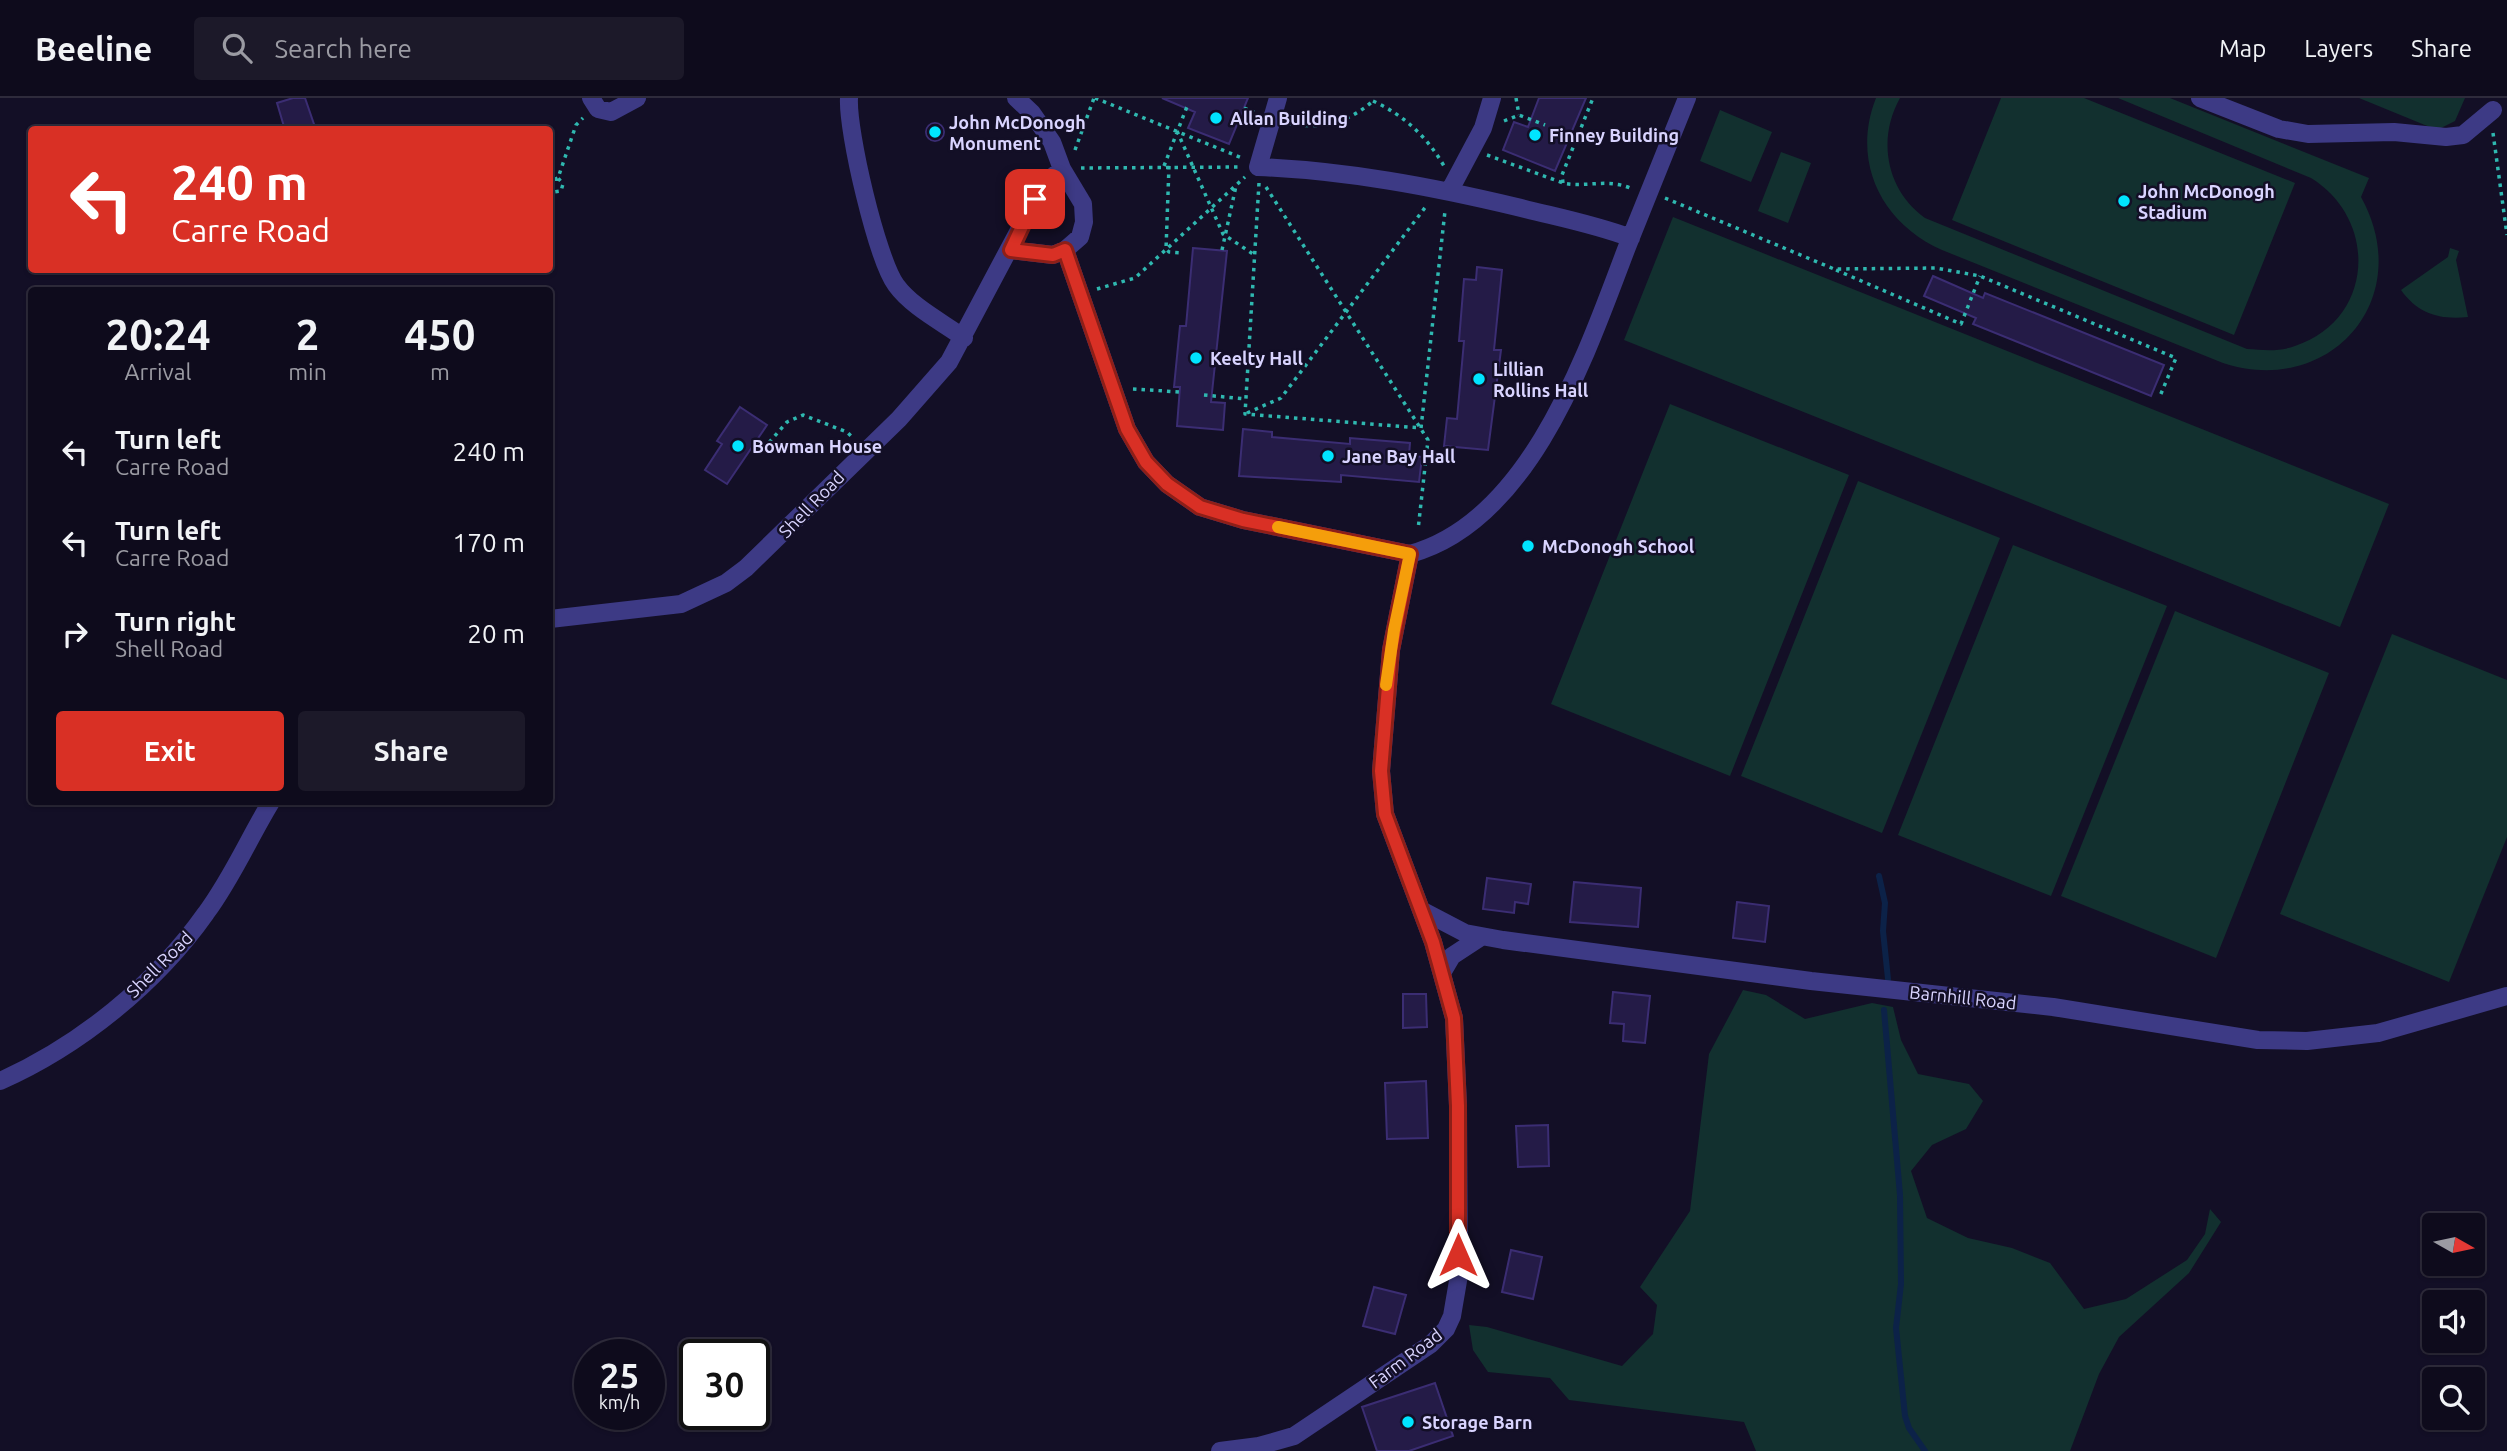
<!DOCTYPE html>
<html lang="en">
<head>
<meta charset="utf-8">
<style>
	:root { --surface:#0e0b1c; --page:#1c1929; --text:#f1f3f6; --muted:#9b9ba3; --line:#2e2b3b; --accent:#d93025 }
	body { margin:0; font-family:Ubuntu,sans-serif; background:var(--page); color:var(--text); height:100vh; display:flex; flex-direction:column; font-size:26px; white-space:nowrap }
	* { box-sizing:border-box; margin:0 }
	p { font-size:23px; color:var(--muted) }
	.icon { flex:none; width:38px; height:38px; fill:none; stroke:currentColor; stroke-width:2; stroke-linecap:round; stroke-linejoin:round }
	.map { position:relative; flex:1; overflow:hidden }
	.panel { position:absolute; left:28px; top:189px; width:525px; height:518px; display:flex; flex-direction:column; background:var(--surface); border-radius:7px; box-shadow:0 2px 5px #0004,0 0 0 2px var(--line) }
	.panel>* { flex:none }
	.hud { position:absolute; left:28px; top:28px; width:525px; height:147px; border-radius:7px; box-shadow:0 2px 5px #0004,0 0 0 2px var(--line); background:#d93025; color:#fff; overflow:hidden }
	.needle { width:46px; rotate:99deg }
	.fabs { position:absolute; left:2422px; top:1115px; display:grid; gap:14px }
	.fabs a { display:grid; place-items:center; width:63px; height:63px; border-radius:7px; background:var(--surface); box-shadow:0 2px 5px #0004,0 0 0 2px var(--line); font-size:35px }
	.speed { position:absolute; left:574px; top:1241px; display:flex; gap:14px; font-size:35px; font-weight:700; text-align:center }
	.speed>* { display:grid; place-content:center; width:91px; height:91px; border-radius:50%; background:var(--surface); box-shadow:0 2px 5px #0004,0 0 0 2px var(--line); line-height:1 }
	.speed small { font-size:18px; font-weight:400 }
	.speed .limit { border:4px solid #111; border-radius:10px; background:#fff; color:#111 }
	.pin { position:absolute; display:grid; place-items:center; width:60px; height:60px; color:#fff; margin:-30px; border-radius:14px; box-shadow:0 4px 10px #0006 }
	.me { position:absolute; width:77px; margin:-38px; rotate:0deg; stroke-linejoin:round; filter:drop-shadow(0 0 5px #0008) }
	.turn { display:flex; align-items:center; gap:24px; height:147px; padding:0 28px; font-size:32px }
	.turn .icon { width:91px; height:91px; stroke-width:2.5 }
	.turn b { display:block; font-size:49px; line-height:60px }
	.eta { display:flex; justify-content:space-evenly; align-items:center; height:119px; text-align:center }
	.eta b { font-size:42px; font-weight:700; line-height:49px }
	.action { display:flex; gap:14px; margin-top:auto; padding:14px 28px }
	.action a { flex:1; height:80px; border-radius:7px; background:var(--accent); color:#fff; font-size:28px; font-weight:700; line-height:80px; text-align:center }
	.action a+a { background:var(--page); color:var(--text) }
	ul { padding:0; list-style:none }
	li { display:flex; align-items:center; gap:21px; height:91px; padding:0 28px }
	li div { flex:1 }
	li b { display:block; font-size:26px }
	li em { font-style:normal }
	header { display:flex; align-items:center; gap:42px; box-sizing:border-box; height:98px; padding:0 35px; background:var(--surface); border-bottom:2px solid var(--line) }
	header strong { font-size:33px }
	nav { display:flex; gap:38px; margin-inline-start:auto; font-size:24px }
	.search { width:490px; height:63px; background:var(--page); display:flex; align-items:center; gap:18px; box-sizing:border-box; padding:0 24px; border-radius:7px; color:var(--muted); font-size:26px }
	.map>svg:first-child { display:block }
</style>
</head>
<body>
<header>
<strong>Beeline</strong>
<div class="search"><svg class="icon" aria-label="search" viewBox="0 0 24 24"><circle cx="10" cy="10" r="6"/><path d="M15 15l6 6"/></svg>Search here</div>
<nav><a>Map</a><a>Layers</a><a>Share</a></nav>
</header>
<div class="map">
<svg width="2507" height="1353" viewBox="0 0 2507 1353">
	<rect width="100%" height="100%" fill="#130f26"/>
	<path fill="#12302f" d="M 1876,0 L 1900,0 C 1877,41 1886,92 1925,120 L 2247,251 C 2263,252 2279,254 2295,248 C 2374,222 2379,122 2311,80 L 2118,0 L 2170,0 L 2369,80 L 2361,99 C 2417,200 2331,300 2223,265 L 1942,152 C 1881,125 1851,63 1876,0 Z
		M 2001,0 L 2084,0 L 2295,85 L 2234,237 L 1952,122 Z
		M 2359,0 L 2465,0 L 2455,23 L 2437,32 Z
		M 1720,12 L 1772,34 L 1751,84 L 1700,63 Z
		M 1781,54 L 1811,65 L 1788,125 L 1758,113 Z
		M 1673,119 L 2389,406 L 2340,529 L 1624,242 Z
		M 2450,150 L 2459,153 L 2456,162 L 2468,219 C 2440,222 2418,216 2401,192 L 2448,159 Z
		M 1670,306 L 1849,377 L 1730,678 L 1551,606 Z
		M 1858,383 L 2000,440 L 1882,735 L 1741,678 Z
		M 2013,447 L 2167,508 L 2051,798 L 1898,737 Z
		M 2175,513 L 2329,575 L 2216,860 L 2061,798 Z
		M 2392,536 L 2507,582 L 2507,739 L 2449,884 L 2280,816 Z
		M 1743,892 L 1766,897 L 1805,921 L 1872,905 L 1893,909 L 1901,942 L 1918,976 L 1969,986 L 1983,1003 L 1966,1031 L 1932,1047 L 1911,1073 L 1927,1120 L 1968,1140 L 2012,1150 L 2050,1165 L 2084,1211 L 2126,1201 L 2187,1162 L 2205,1136 L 2210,1111 L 2221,1124 L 2189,1175 L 2119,1239 L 2099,1276 L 2070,1353 L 1756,1353 L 1744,1324 L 1569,1302 L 1550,1280 L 1488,1274 L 1473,1252 L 1469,1227 L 1487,1229 L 1622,1268 L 1653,1236 L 1657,1207 L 1640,1189 L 1690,1113 L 1709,956 Z"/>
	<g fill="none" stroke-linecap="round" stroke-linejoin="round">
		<path stroke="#0c2248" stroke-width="6" d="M 1879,778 L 1885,805 L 1883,833 L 1888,881
			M 1884,912 L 1900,1097 L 1901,1186 L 1896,1230 L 1905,1318 L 1909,1330 L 1925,1353"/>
	</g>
	<path fill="#241b47" stroke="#3b2d73" stroke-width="2" d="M 293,0 L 305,0 L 316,32 L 285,32 L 277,5 Z
		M 1162,0 L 1248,0 L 1229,46 L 1188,30 L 1195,14 Z
		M 1539,0 L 1586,0 L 1555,73 L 1503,52 L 1514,24 L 1528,29 Z
		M926 34a9 9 0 1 1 18 0a9 9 0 1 1-18 0Z
		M 1193,150 L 1227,153 L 1211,304 L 1225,305 L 1223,332 L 1177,328 L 1180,289 L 1174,289 L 1180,228 L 1186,228 Z
		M 1477,169 L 1502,172 L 1494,252 L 1501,252 L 1488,352 L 1444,348 L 1447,320 L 1457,321 L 1464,243 L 1459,243 L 1464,181 L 1476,182 Z
		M 1933,178 L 1983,200 L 1985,195 L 2164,267 L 2151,298 L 1973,226 L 1976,220 L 1924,198 Z
		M 740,309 L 767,327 L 727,386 L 705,372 L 722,346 L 717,343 Z
		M 1243,331 L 1272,334 L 1272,339 L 1350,346 L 1350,340 L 1410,345 L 1409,357 L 1422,359 L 1419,384 L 1341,377 L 1341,384 L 1239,378 Z
		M 1487,780 L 1531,786 L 1528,806 L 1515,804 L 1514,815 L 1483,811 Z
		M 1574,784 L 1641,790 L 1638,829 L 1570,824 Z
		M 1737,804 L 1769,808 L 1765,844 L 1733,840 Z
		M 1613,894 L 1650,898 L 1645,945 L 1623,943 L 1624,926 L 1610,925 Z
		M 1403,896 L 1426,896 L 1427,929 L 1403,930 Z
		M 1426,983 L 1428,1040 L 1387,1041 L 1385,985 Z
		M 1548,1027 L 1549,1068 L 1518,1069 L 1516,1028 Z
		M 1511,1152 L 1542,1159 L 1533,1201 L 1502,1194 Z
		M 1374,1189 L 1406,1197 L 1395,1236 L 1363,1228 Z
		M 1435,1285 L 1453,1338 L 1409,1353 L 1377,1353 L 1362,1309 Z"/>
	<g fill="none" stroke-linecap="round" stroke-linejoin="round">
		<path stroke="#2fb8b0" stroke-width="3.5" stroke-dasharray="3.5 5" stroke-linecap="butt" d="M 1095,0 L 1242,60
			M 1516,0 L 1519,17
			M 1373,3 C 1404,17 1427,39 1444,68
			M 1244,10 L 1254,14
			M 1504,23 L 1519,17 L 1545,27
			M 1288,25 C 1320,32 1348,25 1373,3
			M 1177,33 L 1223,136 L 1256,158
			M 2493,35 L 2507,137
			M 1561,38 L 1575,44
			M 1075,52 L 1094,0
			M 1487,57 L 1563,85 C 1586,90 1606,80 1630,90
			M 1164,68 L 1188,6
			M 1169,68 L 1166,151 L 1169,154 L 1183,155
			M 1081,70 L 1242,69
			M 1259,85 L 1245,316 L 1421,330 L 1445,113
			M 1563,85 L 1562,77 L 1593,0
			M 550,87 L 550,83 L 558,80 L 576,27 L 583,20
			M 550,88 L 554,94 L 561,93 L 563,86 L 558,80
			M 1266,89 L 1428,342 L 1418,432
			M 1665,100 L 1834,171 L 1936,170 L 1980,178 L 2176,260 L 2160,298
			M 1222,152 L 1236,88
			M 1836,172 L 1961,226 L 1980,178
			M 1097,191 L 1135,180 L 1245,79
			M 1133,291 L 1180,294
			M 1204,297 L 1246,301
			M 1247,315 L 1281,300 L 1427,107
			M 754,346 L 766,348 L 787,324 L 803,317 L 847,334 L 853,340"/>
		<path stroke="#3d3a85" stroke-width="18" d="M 591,0 L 598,11 L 611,14 L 637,0
			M 849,0 C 847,33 877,161 896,187 C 912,209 942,224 964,240
			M 1278,0 L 1258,69 C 1348,73 1429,88 1517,109 C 1556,119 1594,126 1631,140
			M 2200,0 L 2279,31 L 2308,36 L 2394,34 L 2446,39 L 2463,37 L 2493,12
			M 1450,92 L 1483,30 L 1492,0
			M 1011,152 L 1053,157 L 1065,152 L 1080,139 L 1084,124 L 1083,106 L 1062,71 L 1052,44 L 1032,15 L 1016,0
			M 1065,152 L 1127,331 L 1146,364 L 1167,386 L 1200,409 L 1243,422 L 1410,456 C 1531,423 1587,254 1627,149 C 1647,99 1667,50 1687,0
			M 550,521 L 681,506 L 726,485 L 746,470 L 899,321 L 949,264 L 1043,87 L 1062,71
			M 1421,812 L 1465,835 L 1503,842 L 1811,883 L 2053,909 L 2258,942 L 2307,943 L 2378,935 L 2507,898
			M 1442,875 L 1452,858 L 1481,839
			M 0,983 C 79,948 156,886 206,815 C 232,780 249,740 271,704
			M 1220,1353 L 1259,1348 L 1294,1338 L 1431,1246 L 1446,1231 L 1452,1218 L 1459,1177 L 1458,1008 L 1454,920 L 1433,844 L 1385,716 L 1381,673 L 1391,552 L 1410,456"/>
	</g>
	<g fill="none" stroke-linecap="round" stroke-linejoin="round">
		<g stroke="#8d1f18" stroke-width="18">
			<path id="route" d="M 1035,101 L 1011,152 L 1053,157 L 1065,152 L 1127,331 L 1146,364 L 1167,386 L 1200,409 L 1243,422 L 1410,456 L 1391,552 L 1381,673 L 1385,716 L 1433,844 L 1454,920 L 1458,1008 L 1458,1157"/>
		</g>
		<use href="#route" stroke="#d93025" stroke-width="12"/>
		<path stroke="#f59e0b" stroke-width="12" d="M 1278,429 L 1410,456 L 1394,532 L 1386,587"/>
	</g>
	<g fill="#00e5ff" stroke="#130f26" stroke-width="2.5">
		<circle cx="1216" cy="20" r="7"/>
		<circle cx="935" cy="34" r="7"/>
		<circle cx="1535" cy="37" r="7"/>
		<circle cx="2124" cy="103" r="7"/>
		<circle cx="1196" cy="260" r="7"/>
		<circle cx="1479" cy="281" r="7"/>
		<circle cx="738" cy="348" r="7"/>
		<circle cx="1328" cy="358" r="7"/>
		<circle cx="1528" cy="448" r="7"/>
		<circle cx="1408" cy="1324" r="7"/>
	</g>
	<g text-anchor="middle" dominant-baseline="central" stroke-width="5" stroke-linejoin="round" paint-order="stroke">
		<g font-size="18" font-weight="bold" fill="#d9d4ff" stroke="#130f26" text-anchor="start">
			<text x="1230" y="20">Allan Building</text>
			<text x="949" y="24">John McDonogh<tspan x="949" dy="21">Monument</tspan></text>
			<text x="1549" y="37">Finney Building</text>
			<text x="2138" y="93">John McDonogh<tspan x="2138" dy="21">Stadium</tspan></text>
			<text x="1210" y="260">Keelty Hall</text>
			<text x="1493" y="271">Lillian<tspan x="1493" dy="21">Rollins Hall</tspan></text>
			<text x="752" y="348">Bowman House</text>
			<text x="1342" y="358">Jane Bay Hall</text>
			<text x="1542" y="448">McDonogh School</text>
			<text x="1422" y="1324">Storage Barn</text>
		</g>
		<g font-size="18" fill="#d9d4ff" stroke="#130f26">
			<text transform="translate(811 406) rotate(-46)">Shell Road</text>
			<text transform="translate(159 866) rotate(-45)">Shell Road</text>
			<text transform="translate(1963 899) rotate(6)">Barnhill Road</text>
			<text transform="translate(1405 1260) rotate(-37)">Farm Road</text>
		</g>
	</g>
</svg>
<div class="fabs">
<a><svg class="needle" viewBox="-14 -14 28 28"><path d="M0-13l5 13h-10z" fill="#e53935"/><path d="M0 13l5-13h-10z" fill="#9b9ba3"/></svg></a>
<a><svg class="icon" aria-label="sound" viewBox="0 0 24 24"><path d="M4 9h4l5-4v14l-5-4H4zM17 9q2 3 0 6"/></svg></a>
<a><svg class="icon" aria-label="search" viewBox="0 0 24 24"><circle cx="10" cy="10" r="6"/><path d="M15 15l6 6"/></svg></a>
</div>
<div class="speed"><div>25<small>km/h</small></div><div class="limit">30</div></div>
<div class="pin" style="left:1035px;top:101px;background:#d93025"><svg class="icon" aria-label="arrive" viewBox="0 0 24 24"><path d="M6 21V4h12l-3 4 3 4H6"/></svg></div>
<svg class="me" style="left:1458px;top:1157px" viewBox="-20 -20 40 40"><path d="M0-17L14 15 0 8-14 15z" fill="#d93025" stroke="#fff" stroke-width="4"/></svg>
<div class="hud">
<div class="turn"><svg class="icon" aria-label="left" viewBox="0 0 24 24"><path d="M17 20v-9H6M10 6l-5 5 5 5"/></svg><div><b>240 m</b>Carre Road</div></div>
</div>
<section class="panel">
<div class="eta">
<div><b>20:24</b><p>Arrival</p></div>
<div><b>2</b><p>min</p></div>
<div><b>450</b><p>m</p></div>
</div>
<ul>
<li><svg class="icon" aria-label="left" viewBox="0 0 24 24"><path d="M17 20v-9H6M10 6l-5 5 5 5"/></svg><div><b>Turn left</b><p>Carre Road</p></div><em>240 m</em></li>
<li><svg class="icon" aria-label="left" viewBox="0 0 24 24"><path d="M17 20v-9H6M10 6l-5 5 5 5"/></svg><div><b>Turn left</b><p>Carre Road</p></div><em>170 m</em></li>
<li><svg class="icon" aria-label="right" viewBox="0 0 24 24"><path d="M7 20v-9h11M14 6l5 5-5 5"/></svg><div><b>Turn right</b><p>Shell Road</p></div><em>20 m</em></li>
</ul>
<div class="action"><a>Exit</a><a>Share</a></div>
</section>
</div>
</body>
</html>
